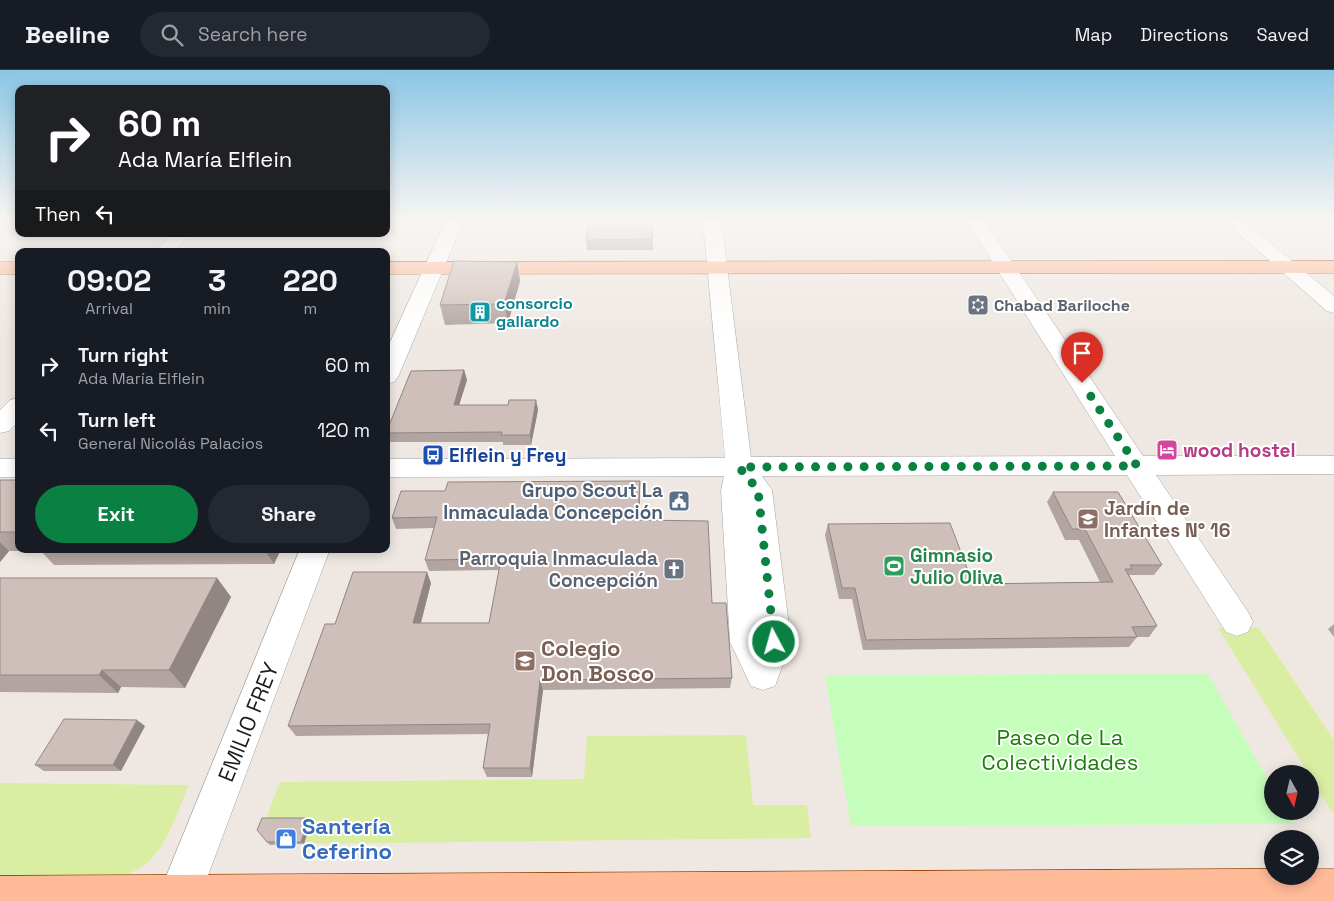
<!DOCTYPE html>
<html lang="en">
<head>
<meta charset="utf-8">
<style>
	:root { --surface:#171b24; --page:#242831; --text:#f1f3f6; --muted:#9ea1a6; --line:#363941; --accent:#0b8043 }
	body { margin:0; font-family:"Space Grotesk",sans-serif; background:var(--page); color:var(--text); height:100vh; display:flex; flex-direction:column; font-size:19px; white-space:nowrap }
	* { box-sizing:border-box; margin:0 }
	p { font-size:16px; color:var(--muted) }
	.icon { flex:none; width:28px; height:28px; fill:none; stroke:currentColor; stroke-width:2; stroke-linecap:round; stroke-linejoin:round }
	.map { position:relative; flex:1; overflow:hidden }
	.details { position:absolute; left:15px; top:178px; width:375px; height:305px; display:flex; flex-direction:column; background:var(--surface); border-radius:10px; box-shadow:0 2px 12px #0003 }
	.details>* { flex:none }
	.banner { position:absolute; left:15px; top:15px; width:375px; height:152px; border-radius:10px; box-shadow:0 2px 12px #0003; background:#202124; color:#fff; overflow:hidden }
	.needle { width:32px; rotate:172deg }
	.controls { position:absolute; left:1264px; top:695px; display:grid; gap:10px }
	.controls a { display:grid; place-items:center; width:55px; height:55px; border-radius:50%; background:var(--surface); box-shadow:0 2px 12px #0003; font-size:25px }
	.pin { position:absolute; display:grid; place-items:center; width:42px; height:42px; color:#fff; margin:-51px -21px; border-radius:50% 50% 50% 0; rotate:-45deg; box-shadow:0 0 5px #0007 }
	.pin .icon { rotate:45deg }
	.me { position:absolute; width:55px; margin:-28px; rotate:354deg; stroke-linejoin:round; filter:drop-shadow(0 0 4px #0008) }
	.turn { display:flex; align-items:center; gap:18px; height:105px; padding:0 20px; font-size:22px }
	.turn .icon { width:65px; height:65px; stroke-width:2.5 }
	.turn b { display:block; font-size:35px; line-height:42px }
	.then { display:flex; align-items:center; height:48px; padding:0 20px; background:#0003; gap:10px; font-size:19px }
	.eta { display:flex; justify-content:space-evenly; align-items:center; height:85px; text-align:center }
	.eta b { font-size:30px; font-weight:600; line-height:35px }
	.primary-button { display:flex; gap:10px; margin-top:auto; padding:10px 20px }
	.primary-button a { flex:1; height:58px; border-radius:30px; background:var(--accent); color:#fff; font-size:20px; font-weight:600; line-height:58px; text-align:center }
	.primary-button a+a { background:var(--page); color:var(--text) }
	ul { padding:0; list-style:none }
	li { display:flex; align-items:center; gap:15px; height:65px; padding:0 20px }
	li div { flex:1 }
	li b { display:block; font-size:19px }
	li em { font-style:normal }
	header { display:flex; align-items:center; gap:30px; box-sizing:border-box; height:70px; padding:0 25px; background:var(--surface); border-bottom:1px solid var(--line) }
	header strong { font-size:24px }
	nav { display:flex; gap:28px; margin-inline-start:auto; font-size:18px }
	.search { width:350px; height:45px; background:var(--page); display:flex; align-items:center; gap:12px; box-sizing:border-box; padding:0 18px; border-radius:28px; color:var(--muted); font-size:19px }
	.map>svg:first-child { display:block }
</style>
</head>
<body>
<header>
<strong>Beeline</strong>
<div class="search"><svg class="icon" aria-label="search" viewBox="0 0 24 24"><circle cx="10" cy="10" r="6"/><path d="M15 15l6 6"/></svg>Search here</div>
<nav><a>Map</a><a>Directions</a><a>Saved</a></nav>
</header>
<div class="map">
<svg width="1334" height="831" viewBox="0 0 1334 831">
	<rect width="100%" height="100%" fill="#efe8e2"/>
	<path fill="#daeea3" d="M 1218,558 L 1259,558 L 1334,670 L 1334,742 L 1332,742 Z
		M 746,665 L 753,735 L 807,735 L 811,768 L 304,774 L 311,751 L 265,751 L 280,712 L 584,709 L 587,666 Z
		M 0,713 L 189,715 C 174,749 164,793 125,805 L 0,805 Z"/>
	<path fill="#c5febb" d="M 1208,604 L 1272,717 L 1272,741 L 1287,741 L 1294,754 L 851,756 L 825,605 Z"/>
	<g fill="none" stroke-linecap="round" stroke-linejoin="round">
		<g stroke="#a4a4a4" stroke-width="1">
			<path id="minor" d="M 446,150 L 464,150 L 398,307 L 394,312 L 386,314 L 386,281 Z
				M 703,150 L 721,150 L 751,387 L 1115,386 L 966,150 L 984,150 L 1143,386 L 1334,386 L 1334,404 L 1156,405 L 1248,542 L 1253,552 L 1248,562 L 1237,566 L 1226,562 L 1127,405 L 762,406 L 772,420 L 791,572 L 775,616 L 763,620 L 751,616 L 730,572 L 721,421 L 724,406 L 386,407 L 386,389 L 725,388 Z
				M 1223,150 L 1243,150 L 1334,226 L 1334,243 L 1327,241 Z
				M 172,164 L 191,164 L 175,181 L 156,181 Z
				M 19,328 L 19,351 L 9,361 L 0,363 L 0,340 L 10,330 Z
				M 0,389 L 19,389 L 19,407 L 0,407 Z
				M 300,479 L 330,479 L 201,824 L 198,831 L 162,831 L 159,824 Z"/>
		</g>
		<g stroke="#974100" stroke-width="1">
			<path id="major" d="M 1334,191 L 1334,203 L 386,204 L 386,192 Z
				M 0,192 L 19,192 L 19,204 L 0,204 Z
				M 1272,799 L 1272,806 L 1310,806 L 1310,799 L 1334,799 L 1334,831 L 0,831 L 0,806 Z"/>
		</g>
		<use href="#minor" fill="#fff" fill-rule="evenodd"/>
		<use href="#major" fill="#ffba98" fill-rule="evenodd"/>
	</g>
	<path fill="#b2a4a1" d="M 652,150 L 653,180 L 587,180 L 586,170 Z
		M 517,192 L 520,211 L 508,253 L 445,255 L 440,235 Z
		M 464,300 L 467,310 L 459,335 L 508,335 L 536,330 L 538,340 L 531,375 L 503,375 L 503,372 L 390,372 L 386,363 Z
		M 0,410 L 19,410 L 19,479 L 281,479 L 274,494 L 54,495 L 41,481 L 9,481 L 0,492 Z
		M 640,411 L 639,450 L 712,533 L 732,608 L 730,618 L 543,620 L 532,707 L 487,707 L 483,698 L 488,664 L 296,666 L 288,656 L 335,554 L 431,513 L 421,553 L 489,553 L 499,500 L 429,501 L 425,490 L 434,458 L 396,459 L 392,448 L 445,421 Z
		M 1053,422 L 1162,495 L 1154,505 L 1129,505 L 1157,556 L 1149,567 L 1137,567 L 1129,577 L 863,580 L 852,529 L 839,529 L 825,465 L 828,454 L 973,514 L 1100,512 L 1079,470 L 1065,470 L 1047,432 Z
		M 0,508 L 217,508 L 231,527 L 185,618 L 121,617 L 118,623 L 0,622 Z
		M 1334,554 L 1334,567 L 1328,559 Z
		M 145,656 L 121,701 L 44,701 L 35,695 Z
		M 309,748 L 311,751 L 304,774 L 270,775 L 267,772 Z"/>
	<path fill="#918683" d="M 517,192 L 520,211 L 508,253 L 504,234 Z
		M 464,300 L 467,310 L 456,345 L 454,335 Z
		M 536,330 L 538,340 L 531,375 L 530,365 Z
		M 640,411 L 640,422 L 639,461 L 638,450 Z
		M 0,472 L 9,481 L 0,492 Z
		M 264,479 L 281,479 L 274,494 Z
		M 427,502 L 431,513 L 418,564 L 413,553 Z
		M 217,508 L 231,527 L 185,618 L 169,600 Z
		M 102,600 L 121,617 L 118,623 L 99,605 Z
		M 540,610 L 543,620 L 532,707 L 530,698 Z
		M 137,650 L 145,656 L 121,701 L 113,695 Z
		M 309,748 L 311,751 L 304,774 L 301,772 Z"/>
	<path fill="#cfbfbb" stroke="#918683" d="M 589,150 L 652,150 L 652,169 L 586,170 Z
		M 454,191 L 517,192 L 504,234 L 440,235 Z
		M 464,300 L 454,335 L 508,335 L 509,330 L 536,330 L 530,365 L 501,365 L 502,362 L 386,363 L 411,301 Z
		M 0,410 L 19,410 L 19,462 L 0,462 Z
		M 640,411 L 638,450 L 708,451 L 712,533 L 726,533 L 732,608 L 540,610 L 530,698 L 483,698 L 490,654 L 288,656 L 325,554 L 335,554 L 353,502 L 427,502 L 413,553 L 489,553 L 501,489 L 425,490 L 437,447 L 392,448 L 401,421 L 445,421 L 448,412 Z
		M 1053,422 L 1118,422 L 1162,495 L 1130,495 L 1132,499 L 1125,499 L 1157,556 L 1132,557 L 1137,567 L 866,570 L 855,518 L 842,518 L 828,454 L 950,453 L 973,514 L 1113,512 L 1085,459 L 1072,459 Z
		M 0,508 L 217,508 L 169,600 L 102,600 L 99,605 L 0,605 Z
		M 64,649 L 137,650 L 113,695 L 35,695 Z
		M 262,748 L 309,748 L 301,772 L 267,772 L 257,760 Z"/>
	<linearGradient id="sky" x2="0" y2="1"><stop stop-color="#8bc6e5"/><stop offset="0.56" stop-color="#f8f5f2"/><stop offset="1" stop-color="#f8f5f2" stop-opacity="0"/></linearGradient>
	<rect width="1334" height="267" fill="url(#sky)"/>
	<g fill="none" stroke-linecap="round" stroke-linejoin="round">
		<path stroke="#0b8043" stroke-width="9" stroke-dasharray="0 16.2" d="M 774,572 L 758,420 L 739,397 L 1137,396 L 1082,313"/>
	</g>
	<defs>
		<g id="synagogue-square" transform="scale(1.125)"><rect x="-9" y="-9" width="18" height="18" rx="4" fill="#6b7280" stroke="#fff"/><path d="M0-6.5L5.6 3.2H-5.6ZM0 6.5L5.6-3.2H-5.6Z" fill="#fff"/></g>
		<g id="building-square" transform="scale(1.125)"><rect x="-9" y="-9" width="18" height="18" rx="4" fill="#0f9aa8" stroke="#fff"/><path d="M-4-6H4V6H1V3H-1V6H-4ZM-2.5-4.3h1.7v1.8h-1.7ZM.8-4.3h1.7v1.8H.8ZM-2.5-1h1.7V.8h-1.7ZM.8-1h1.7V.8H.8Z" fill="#fff"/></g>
		<g id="hotel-square" transform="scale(1.125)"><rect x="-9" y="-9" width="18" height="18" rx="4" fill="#d1479c" stroke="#fff"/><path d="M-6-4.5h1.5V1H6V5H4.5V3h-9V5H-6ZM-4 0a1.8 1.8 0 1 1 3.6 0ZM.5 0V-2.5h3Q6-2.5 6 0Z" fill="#fff"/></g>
		<g id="bus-square" transform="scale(1.125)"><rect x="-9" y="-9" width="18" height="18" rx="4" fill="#1a4fb4" stroke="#fff"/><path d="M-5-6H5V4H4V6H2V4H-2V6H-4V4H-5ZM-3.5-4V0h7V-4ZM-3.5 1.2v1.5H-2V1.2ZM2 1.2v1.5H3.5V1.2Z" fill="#fff"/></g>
		<g id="civic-square" transform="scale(1.125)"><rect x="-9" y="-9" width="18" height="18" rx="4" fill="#5c6f8a" stroke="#fff"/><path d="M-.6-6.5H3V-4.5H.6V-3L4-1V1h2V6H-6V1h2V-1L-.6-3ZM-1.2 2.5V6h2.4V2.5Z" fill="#fff"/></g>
		<g id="school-square" transform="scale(1.125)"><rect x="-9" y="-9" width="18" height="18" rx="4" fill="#8d6e63" stroke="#fff"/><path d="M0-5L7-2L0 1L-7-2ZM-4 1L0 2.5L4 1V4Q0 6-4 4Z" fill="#fff"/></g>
		<g id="stadium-square" transform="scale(1.125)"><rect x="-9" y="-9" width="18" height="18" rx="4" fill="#2e9e5b" stroke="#fff"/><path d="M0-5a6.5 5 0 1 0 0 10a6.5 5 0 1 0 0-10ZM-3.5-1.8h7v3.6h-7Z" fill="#fff"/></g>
		<g id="church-square" transform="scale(1.125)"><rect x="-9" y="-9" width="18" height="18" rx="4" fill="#6b7280" stroke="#fff"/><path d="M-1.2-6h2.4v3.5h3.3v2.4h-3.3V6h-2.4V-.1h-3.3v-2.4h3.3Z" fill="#fff"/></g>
		<g id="shop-square" transform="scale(1.125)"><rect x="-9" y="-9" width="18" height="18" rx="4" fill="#3f7fe0" stroke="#fff"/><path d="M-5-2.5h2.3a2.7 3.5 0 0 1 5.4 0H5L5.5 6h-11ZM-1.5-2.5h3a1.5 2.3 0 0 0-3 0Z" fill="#fff"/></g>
	</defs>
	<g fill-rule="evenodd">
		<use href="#synagogue-square" x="978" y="235"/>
		<use href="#building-square" x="480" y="242"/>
		<use href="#hotel-square" x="1167" y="380"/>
		<use href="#bus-square" x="433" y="385"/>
		<use href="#civic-square" x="679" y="431"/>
		<use href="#school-square" x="1088" y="449"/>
		<use href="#stadium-square" x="894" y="496"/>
		<use href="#church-square" x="674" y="499"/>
		<use href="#school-square" x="525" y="591"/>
		<use href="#shop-square" x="286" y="769"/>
	</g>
	<g text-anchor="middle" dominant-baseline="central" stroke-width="4" stroke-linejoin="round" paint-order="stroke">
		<g font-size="16" font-weight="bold" fill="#0d838f" stroke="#fff" text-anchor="start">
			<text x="496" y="233">consorcio<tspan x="496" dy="18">gallardo</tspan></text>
		</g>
		<g font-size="16" font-weight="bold" fill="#5b616d" stroke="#fff" text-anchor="start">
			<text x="994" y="235">Chabad Bariloche</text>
		</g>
		<g font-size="19" font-weight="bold" fill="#b23c85" stroke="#fff" text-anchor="start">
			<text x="1183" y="380">wood hostel</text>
		</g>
		<g font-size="19" font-weight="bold" fill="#164399" stroke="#fff" text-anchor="start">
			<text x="449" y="385">Elflein y Frey</text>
		</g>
		<g font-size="19" font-weight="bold" fill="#4e5e75" stroke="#fff" text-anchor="end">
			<text x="663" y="420">Grupo Scout La<tspan x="663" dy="22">Inmaculada Concepción</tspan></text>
		</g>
		<g font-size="19" font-weight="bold" fill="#785e54" stroke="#fff" text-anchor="start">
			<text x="1104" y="438">Jardín de<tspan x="1104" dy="22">Infantes N° 16</tspan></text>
		</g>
		<g font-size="19" font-weight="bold" fill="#27864d" stroke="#fff" text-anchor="start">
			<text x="910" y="485">Gimnasio<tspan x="910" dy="22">Julio Oliva</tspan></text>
		</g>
		<g font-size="19" font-weight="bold" fill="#5b616d" stroke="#fff" text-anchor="end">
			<text x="658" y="488">Parroquia Inmaculada<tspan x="658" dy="22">Concepción</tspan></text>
		</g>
		<g font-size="22" font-weight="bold" fill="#785e54" stroke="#fff" text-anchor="start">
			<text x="541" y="578">Colegio<tspan x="541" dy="25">Don Bosco</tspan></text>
		</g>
		<g font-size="22" fill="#1d1d1d" stroke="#fff">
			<text transform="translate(248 652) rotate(-68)">EMILIO FREY</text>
		</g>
		<g font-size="22" fill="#168402" stroke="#fff">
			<text x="1060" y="667">Paseo de La<tspan x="1060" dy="25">Colectividades</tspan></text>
		</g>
		<g font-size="22" font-weight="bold" fill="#366cbe" stroke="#fff" text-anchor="start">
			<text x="302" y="756">Santería<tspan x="302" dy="25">Ceferino</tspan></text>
		</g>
	</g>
</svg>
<div class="controls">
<a><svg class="needle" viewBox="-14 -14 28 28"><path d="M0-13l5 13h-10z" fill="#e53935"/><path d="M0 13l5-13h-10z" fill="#9ea1a6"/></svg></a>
<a><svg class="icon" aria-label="layers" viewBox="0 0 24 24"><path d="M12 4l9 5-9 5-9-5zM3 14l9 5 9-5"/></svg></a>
</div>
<div class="pin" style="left:1082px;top:313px;background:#d93025"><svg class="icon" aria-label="arrive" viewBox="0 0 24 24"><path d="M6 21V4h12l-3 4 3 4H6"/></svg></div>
<svg class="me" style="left:774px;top:572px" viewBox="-20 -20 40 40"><circle r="17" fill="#0b8043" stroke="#fff" stroke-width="3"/><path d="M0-11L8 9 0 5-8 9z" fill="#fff"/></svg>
<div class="banner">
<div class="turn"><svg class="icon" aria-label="right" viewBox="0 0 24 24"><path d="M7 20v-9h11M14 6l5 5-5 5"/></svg><div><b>60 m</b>Ada María Elflein</div></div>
<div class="then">Then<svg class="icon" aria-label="left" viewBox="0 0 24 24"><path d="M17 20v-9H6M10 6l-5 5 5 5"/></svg></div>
</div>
<section class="details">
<div class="eta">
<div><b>09:02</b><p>Arrival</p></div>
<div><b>3</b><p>min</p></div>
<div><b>220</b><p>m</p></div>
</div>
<ul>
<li><svg class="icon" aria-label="right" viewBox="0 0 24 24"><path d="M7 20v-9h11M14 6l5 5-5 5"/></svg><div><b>Turn right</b><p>Ada María Elflein</p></div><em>60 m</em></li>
<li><svg class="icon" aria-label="left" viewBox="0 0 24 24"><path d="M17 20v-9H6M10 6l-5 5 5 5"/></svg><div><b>Turn left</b><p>General Nicolás Palacios</p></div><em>120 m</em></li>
</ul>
<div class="primary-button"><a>Exit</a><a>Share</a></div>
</section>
</div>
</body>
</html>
